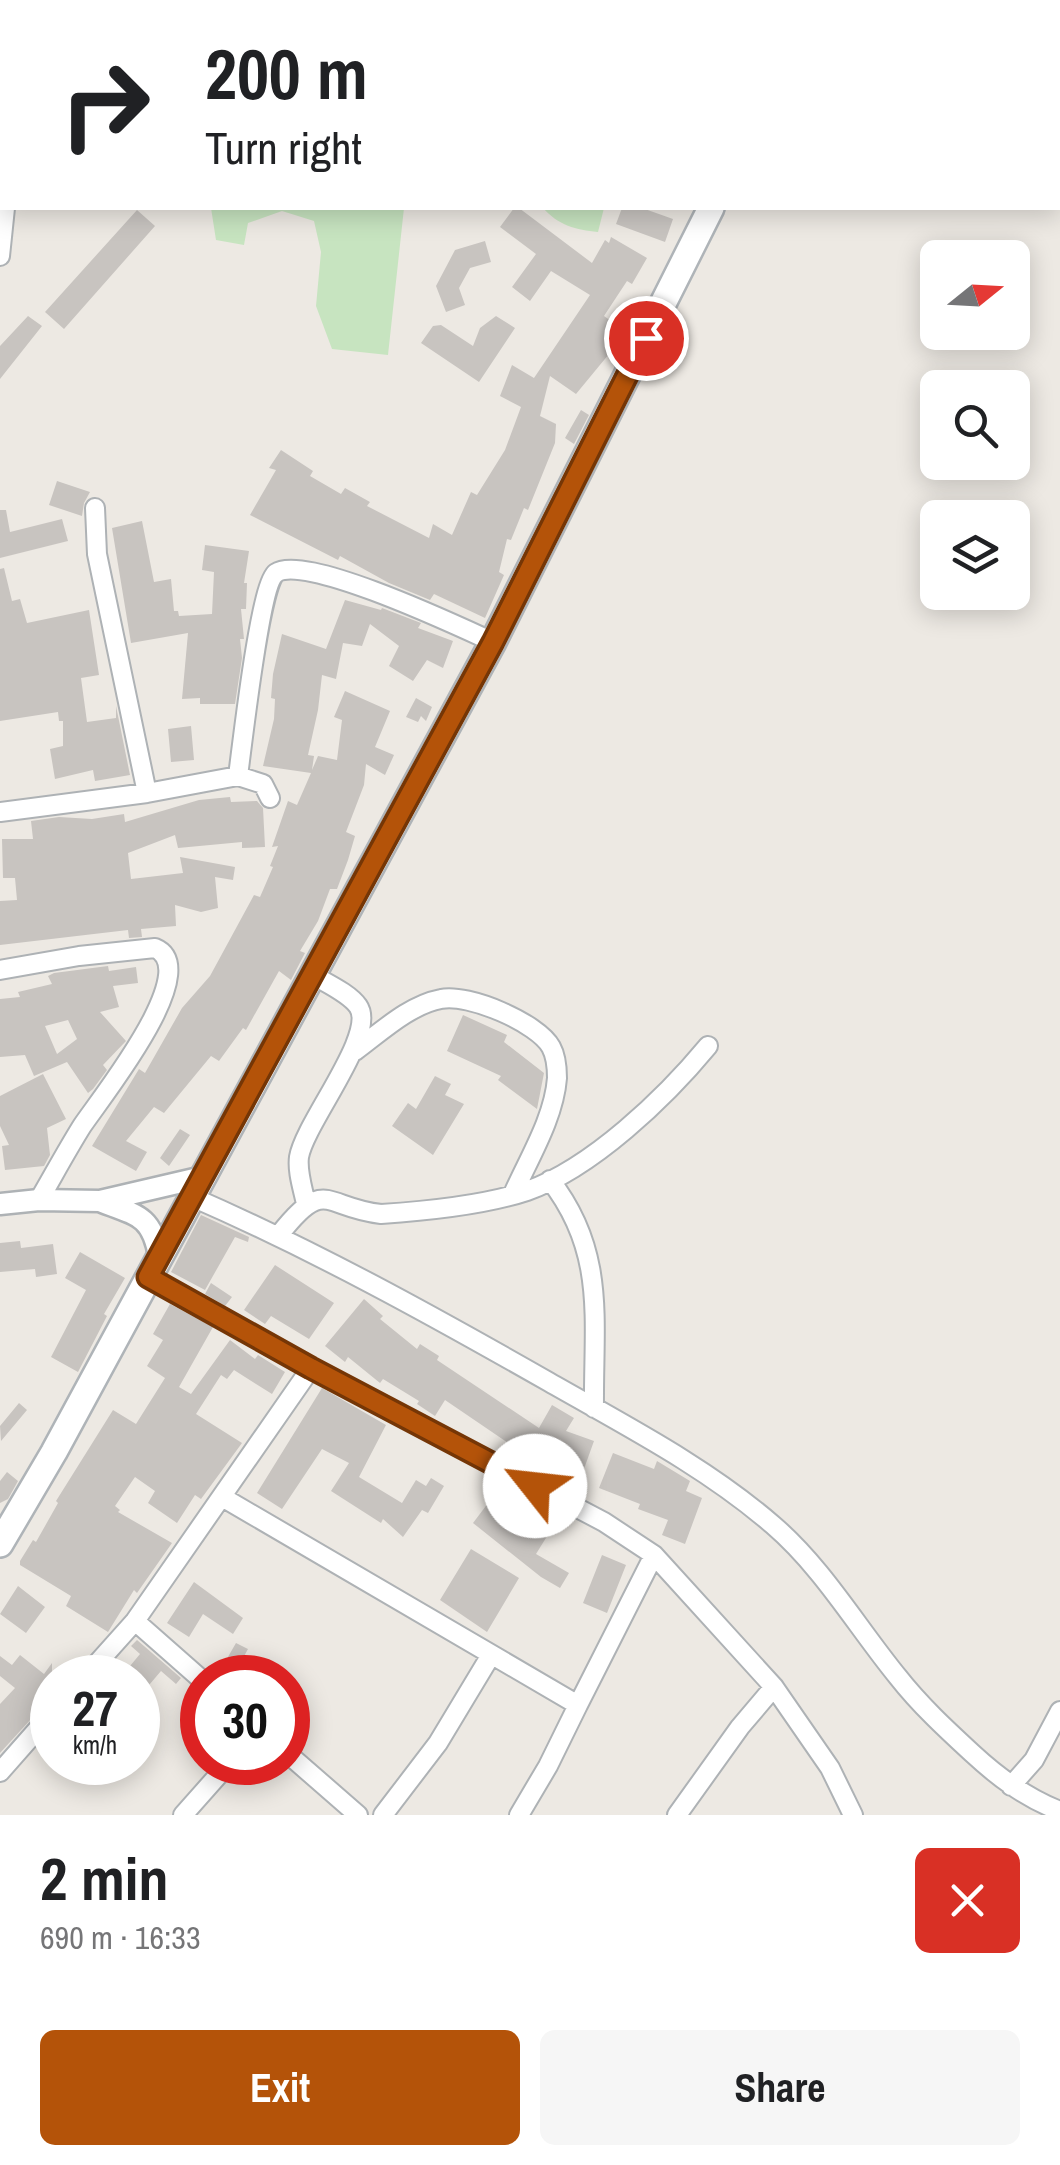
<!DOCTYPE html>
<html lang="en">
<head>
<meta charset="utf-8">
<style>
	:root { --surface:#fff; --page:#f6f6f6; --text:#202124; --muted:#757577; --accent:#b45309 }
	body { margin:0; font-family:"Archivo Narrow",sans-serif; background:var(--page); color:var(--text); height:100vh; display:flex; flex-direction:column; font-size:38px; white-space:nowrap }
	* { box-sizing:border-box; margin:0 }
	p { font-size:32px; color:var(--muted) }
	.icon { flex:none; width:55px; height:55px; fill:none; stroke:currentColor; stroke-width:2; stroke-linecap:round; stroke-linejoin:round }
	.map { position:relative; height:1815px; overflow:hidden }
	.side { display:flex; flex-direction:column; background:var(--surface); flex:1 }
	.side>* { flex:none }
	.top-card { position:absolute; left:0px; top:0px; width:1060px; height:210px; box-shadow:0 5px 25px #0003; background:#fff; color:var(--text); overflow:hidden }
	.needle { width:65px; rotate:72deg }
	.buttons { position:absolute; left:920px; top:240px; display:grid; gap:20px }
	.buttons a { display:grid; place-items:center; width:110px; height:110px; border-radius:15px; background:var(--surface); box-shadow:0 5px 25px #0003; font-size:50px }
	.speed { position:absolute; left:30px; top:1655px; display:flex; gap:20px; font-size:50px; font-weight:700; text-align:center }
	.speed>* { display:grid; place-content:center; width:130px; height:130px; border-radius:50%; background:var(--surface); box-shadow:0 5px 25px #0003; line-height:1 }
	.speed small { font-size:25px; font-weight:400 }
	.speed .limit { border:15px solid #d22; background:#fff; color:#111 }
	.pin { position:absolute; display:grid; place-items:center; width:85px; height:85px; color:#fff; margin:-42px; border:5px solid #fff; border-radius:50%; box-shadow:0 2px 10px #0007 }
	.me { position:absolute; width:110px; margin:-55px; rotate:299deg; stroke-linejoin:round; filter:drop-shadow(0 0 8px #0008) }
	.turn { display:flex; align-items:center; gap:35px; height:210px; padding:0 40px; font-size:45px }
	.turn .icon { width:130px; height:130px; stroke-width:2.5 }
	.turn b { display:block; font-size:70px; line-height:85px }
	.round { display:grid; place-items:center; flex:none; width:105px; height:105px; border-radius:15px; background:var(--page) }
	.overview { display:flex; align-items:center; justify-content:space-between; height:170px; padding:0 40px }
	h1 { font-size:60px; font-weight:700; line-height:75px }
	.button { display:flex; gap:20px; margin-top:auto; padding:20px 40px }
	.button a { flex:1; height:115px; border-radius:15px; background:var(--accent); color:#fff; font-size:40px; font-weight:700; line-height:115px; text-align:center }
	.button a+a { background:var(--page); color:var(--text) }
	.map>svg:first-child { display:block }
</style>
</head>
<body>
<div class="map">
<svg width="1060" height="1815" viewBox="0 0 1060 1815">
	<rect width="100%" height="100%" fill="#ede9e3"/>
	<path fill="#c7e4c0" d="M 421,0 L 676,0 L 676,2 L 419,2 Z
		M 211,208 L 404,208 L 388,355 L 332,349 L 316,306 L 321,252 L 314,221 L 282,211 L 248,223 L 244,245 L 216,240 Z
		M 543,208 L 604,208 L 598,232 C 576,230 558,225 543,208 Z"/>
	<path fill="#c8c4c0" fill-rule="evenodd" d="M 514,208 L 519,208 L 592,263 L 605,240 L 609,243 L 611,237 L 647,258 L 632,284 L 627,281 L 604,316 L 625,331 L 609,354 L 576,394 L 550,376 L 540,416 L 556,424 L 555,443 L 528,510 L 524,508 L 511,540 L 507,539 L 499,572 L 504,575 L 485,618 L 434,594 L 430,600 L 389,583 L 340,556 L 338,560 L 250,515 L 276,470 L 269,468 L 281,450 L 313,471 L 310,476 L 341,494 L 345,488 L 370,502 L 367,506 L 429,538 L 433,524 L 452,535 L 471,492 L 477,495 L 505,450 L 521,407 L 500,396 L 512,365 L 534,378 L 590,295 L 551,271 L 530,301 L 512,287 L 536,254 L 500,227 Z
		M 622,208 L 642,208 L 673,219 L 665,242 L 616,224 Z
		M 137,210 L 155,226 L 64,329 L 45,312 Z
		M 485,241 L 491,262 L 470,268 L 459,288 L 465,305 L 446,312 L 436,286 L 455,250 Z
		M 28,316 L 42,326 L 0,379 L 0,346 Z
		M 496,316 L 515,328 L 479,382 L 421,343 L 433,326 L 441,325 L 473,346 L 480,328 Z
		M 581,410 L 589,415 L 574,444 L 565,438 Z
		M 57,481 L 90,492 L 84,503 L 82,516 L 49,505 Z
		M 0,510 L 6,510 L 10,532 L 62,519 L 68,541 L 0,558 Z
		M 142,521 L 154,582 L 171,579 L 174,611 L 178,611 L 179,616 L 212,614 L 214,572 L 202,570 L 205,545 L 249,551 L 244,583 L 247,583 L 246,609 L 241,609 L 244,639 L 240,639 L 242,658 L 235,704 L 200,704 L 200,698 L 182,699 L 188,633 L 131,643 L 112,528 Z
		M 4,568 L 12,601 L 20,599 L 27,623 L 89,610 L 99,675 L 81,678 L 87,722 L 116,718 L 116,706 L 130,775 L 95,781 L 93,770 L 55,779 L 50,749 L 63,746 L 63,721 L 59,721 L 58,712 L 0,721 L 0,569 Z
		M 345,600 L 381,610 L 382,608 L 421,623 L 418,628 L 453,641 L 443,668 L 427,660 L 413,681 L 389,666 L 399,646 L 370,624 L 362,646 L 343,643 L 336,679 L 322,675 L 318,710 L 308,755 L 314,756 L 312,770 L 318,756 L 337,760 L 342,720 L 334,717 L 345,691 L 390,711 L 375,747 L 394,755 L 385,775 L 366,764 L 364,785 L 346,832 L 355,836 L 348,860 L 337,889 L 330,889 L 318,921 L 300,951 L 305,953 L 291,980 L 279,971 L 246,1030 L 243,1028 L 219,1061 L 211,1056 L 164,1113 L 154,1107 L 126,1141 L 147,1152 L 136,1171 L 92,1146 L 139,1069 L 145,1073 L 182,1008 L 210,976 L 254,895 L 260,897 L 273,867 L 270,866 L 278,846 L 272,847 L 288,801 L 297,805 L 311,773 L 263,766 L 274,719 L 275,699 L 271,698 L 273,674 L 282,634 L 326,649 Z
		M 416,698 L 432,707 L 426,721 L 421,716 L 418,722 L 406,717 Z
		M 191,726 L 194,760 L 171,762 L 168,729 Z
		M 230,797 L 231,802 L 257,801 L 263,808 L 265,847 L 242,848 L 242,842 L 178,848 L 175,835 L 128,853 L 131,879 L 183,873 L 180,857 L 235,867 L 233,880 L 215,877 L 218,908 L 201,912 L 175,905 L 176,926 L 141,929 L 142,937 L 129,938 L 128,930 L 0,945 L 0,901 L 17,900 L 15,878 L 3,878 L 2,839 L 33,839 L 31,821 L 59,817 L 92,819 L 124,814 L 125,822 L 199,800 Z
		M 108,966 L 109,971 L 136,967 L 138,983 L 113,986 L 119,1007 L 100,1012 L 126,1041 L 103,1065 L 107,1070 L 93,1089 L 88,1093 L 67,1062 L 34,1076 L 25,1055 L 0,1057 L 0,999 L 20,997 L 18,992 L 52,984 L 48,976 L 54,973 ZM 68,1020 L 77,1039 L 57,1054 L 45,1026 Z
		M 463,1015 L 507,1035 L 504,1042 L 544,1073 L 537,1109 L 498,1080 L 501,1076 L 447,1051 Z
		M 43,1074 L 66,1119 L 47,1128 L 50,1155 L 44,1166 L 5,1170 L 2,1146 L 9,1145 L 0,1126 L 0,1096 Z
		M 435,1076 L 451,1084 L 445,1095 L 464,1104 L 433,1155 L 392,1126 L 408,1103 L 416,1109 Z
		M 180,1129 L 190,1135 L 169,1166 L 160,1158 Z
		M 201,1215 L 249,1237 L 248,1242 L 235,1237 L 205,1290 L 171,1272 Z
		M 20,1241 L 21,1248 L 53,1244 L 57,1274 L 36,1277 L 35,1269 L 0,1272 L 0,1243 Z
		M 80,1252 L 125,1278 L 104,1314 L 107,1316 L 78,1372 L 51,1357 L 86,1290 L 65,1278 Z
		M 275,1265 L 334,1303 L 309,1339 L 271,1316 L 265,1324 L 244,1310 Z
		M 211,1283 L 232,1297 L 225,1306 L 205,1294 Z
		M 364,1299 L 383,1316 L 380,1319 L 417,1349 L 420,1344 L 439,1356 L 437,1360 L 539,1428 L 552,1405 L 574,1418 L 566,1431 L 594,1441 L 580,1480 L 558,1471 L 512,1442 L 511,1445 L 445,1400 L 435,1416 L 417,1404 L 419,1401 L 383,1379 L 380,1383 L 348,1357 L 345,1362 L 325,1346 Z
		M 170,1304 L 213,1327 L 179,1387 L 191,1394 L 230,1340 L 255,1359 L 258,1355 L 285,1372 L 272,1394 L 234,1370 L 227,1379 L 221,1375 L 196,1414 L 242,1443 L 201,1499 L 195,1495 L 177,1523 L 148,1503 L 155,1491 L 135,1477 L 115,1506 L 120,1510 L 118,1512 L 172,1543 L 137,1593 L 134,1590 L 108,1632 L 66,1606 L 71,1596 L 20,1565 L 20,1561 L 33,1540 L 36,1542 L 58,1503 L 56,1501 L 113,1410 L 136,1424 L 165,1378 L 147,1366 L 163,1340 L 153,1334 Z
		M 322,1388 L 386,1425 L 359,1477 L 402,1503 L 416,1480 L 426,1486 L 431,1478 L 444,1486 L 428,1513 L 422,1510 L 403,1537 L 383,1519 L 381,1523 L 331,1491 L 349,1463 L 322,1449 L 282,1509 L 257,1493 Z
		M 19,1403 L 27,1410 L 1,1441 L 0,1426 Z
		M 613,1453 L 654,1469 L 657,1461 L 690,1481 L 686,1491 L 702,1498 L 685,1544 L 662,1535 L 668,1520 L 638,1509 L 640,1504 L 599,1488 Z
		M 7,1472 L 18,1481 L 8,1499 L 0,1503 L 0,1481 Z
		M 501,1486 L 522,1501 L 520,1504 L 554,1525 L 536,1554 L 569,1573 L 560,1588 L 541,1577 L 473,1523 Z
		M 471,1549 L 519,1578 L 487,1632 L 440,1600 Z
		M 602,1555 L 626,1565 L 607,1613 L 583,1603 Z
		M 194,1582 L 243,1618 L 233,1634 L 203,1614 L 189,1637 L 167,1623 Z
		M 18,1586 L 45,1607 L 26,1633 L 0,1614 Z
		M 137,1640 L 181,1678 L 176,1684 L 161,1671 L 138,1698 L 138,1678 L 120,1678 L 140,1654 L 131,1646 Z
		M 236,1643 L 248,1649 L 233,1676 L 221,1669 Z
		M 20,1655 L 44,1674 L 52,1663 L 52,1696 L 0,1753 L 0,1704 L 15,1688 L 0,1676 L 0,1656 L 12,1665 Z"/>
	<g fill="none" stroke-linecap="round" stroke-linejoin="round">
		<g stroke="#aeb2b5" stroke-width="22">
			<path id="minor" d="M 257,0 L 261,2
				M 577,0 L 584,2
				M 80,2 L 81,0
				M 420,2 L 422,0
				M 644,2 L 649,0
				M 0,256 L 5,208
				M 95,508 L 97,554 L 147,793
				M 238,776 C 242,747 260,584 276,573 C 304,553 460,627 493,642
				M 0,812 L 147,793 L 238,776 L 263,784 L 270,798
				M 0,970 L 79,956 L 155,948 C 205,969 100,1099 82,1126 C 67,1150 53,1176 39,1200
				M 355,1051 C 381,1032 409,1005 441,999 C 468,993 538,1023 551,1047 C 556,1056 557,1068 557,1078 C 554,1118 529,1158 513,1194
				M 550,1180 C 607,1253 593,1321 594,1408
				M 192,1197 C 316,1251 433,1316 549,1382 C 626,1426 706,1467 773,1525 C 823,1568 857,1627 898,1677 C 920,1705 946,1729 972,1753 C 999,1778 1026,1798 1060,1811
				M 306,1204 C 303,1189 297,1172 299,1157 C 305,1122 378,1034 358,1006 C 349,993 326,983 313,975
				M 279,1235 C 326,1175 324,1208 381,1214 C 426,1211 485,1205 527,1191 C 592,1168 665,1098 708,1046
				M 311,1368 L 604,1522 L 654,1555 L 774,1687 L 830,1768 L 853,1815
				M 222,1497 L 578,1705 L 548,1766 L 519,1815
				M 135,1621 L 202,1680
				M 84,1678 L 135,1621 L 311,1368 L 148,1277
				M 578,1705 L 654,1555
				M 288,1754 L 358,1815
				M 0,1772 L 52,1713
				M 1011,1786 L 1034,1760 L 1060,1711
				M 183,1815 L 230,1762
				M 383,1815 L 438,1743 L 491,1655
				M 677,1815 L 740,1727 L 774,1687"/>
		</g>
		<g stroke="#aeb2b5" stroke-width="25">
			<path id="tertiary" d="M 102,1202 C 137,1215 152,1216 159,1256
				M 0,1204 L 39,1200 L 100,1201 L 203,1177"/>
		</g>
		<g stroke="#afb4b8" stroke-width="30">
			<path id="secondary" d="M 812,2 L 813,0
				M 0,1544 L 54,1452 L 493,642 L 711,208"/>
		</g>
		<use href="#minor" stroke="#fff" stroke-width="18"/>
		<use href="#tertiary" stroke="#fff" stroke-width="20"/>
		<use href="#secondary" stroke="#fff" stroke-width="25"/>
	</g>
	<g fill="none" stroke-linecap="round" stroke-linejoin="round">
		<g stroke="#753606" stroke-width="25">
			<path id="route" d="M 535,1486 L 311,1368 L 148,1277 L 493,642 L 646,338"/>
		</g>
		<use href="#route" stroke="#b45309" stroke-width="18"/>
	</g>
</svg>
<div class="buttons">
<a><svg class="needle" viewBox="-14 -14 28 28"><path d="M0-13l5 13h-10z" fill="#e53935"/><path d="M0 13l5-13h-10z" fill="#757577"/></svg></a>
<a><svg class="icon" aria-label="search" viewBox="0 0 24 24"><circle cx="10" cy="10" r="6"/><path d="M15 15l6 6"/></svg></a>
<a><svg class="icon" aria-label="layers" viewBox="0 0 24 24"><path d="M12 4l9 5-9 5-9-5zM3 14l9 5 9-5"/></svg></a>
</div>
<div class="speed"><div>27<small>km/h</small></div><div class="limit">30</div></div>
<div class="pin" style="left:646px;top:338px;background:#d93025"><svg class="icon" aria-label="arrive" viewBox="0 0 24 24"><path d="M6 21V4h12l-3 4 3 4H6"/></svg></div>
<svg class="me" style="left:535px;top:1486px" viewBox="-20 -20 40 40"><circle r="19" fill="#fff"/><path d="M0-13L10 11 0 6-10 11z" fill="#b45309"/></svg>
<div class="top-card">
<div class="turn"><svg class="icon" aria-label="right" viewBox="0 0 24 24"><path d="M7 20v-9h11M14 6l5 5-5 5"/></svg><div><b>200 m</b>Turn right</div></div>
</div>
</div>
<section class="side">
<div class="overview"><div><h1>2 min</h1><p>690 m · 16:33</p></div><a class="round" style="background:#d93025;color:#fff"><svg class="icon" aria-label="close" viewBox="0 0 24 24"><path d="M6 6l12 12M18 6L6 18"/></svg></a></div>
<div class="button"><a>Exit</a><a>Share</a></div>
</section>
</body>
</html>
